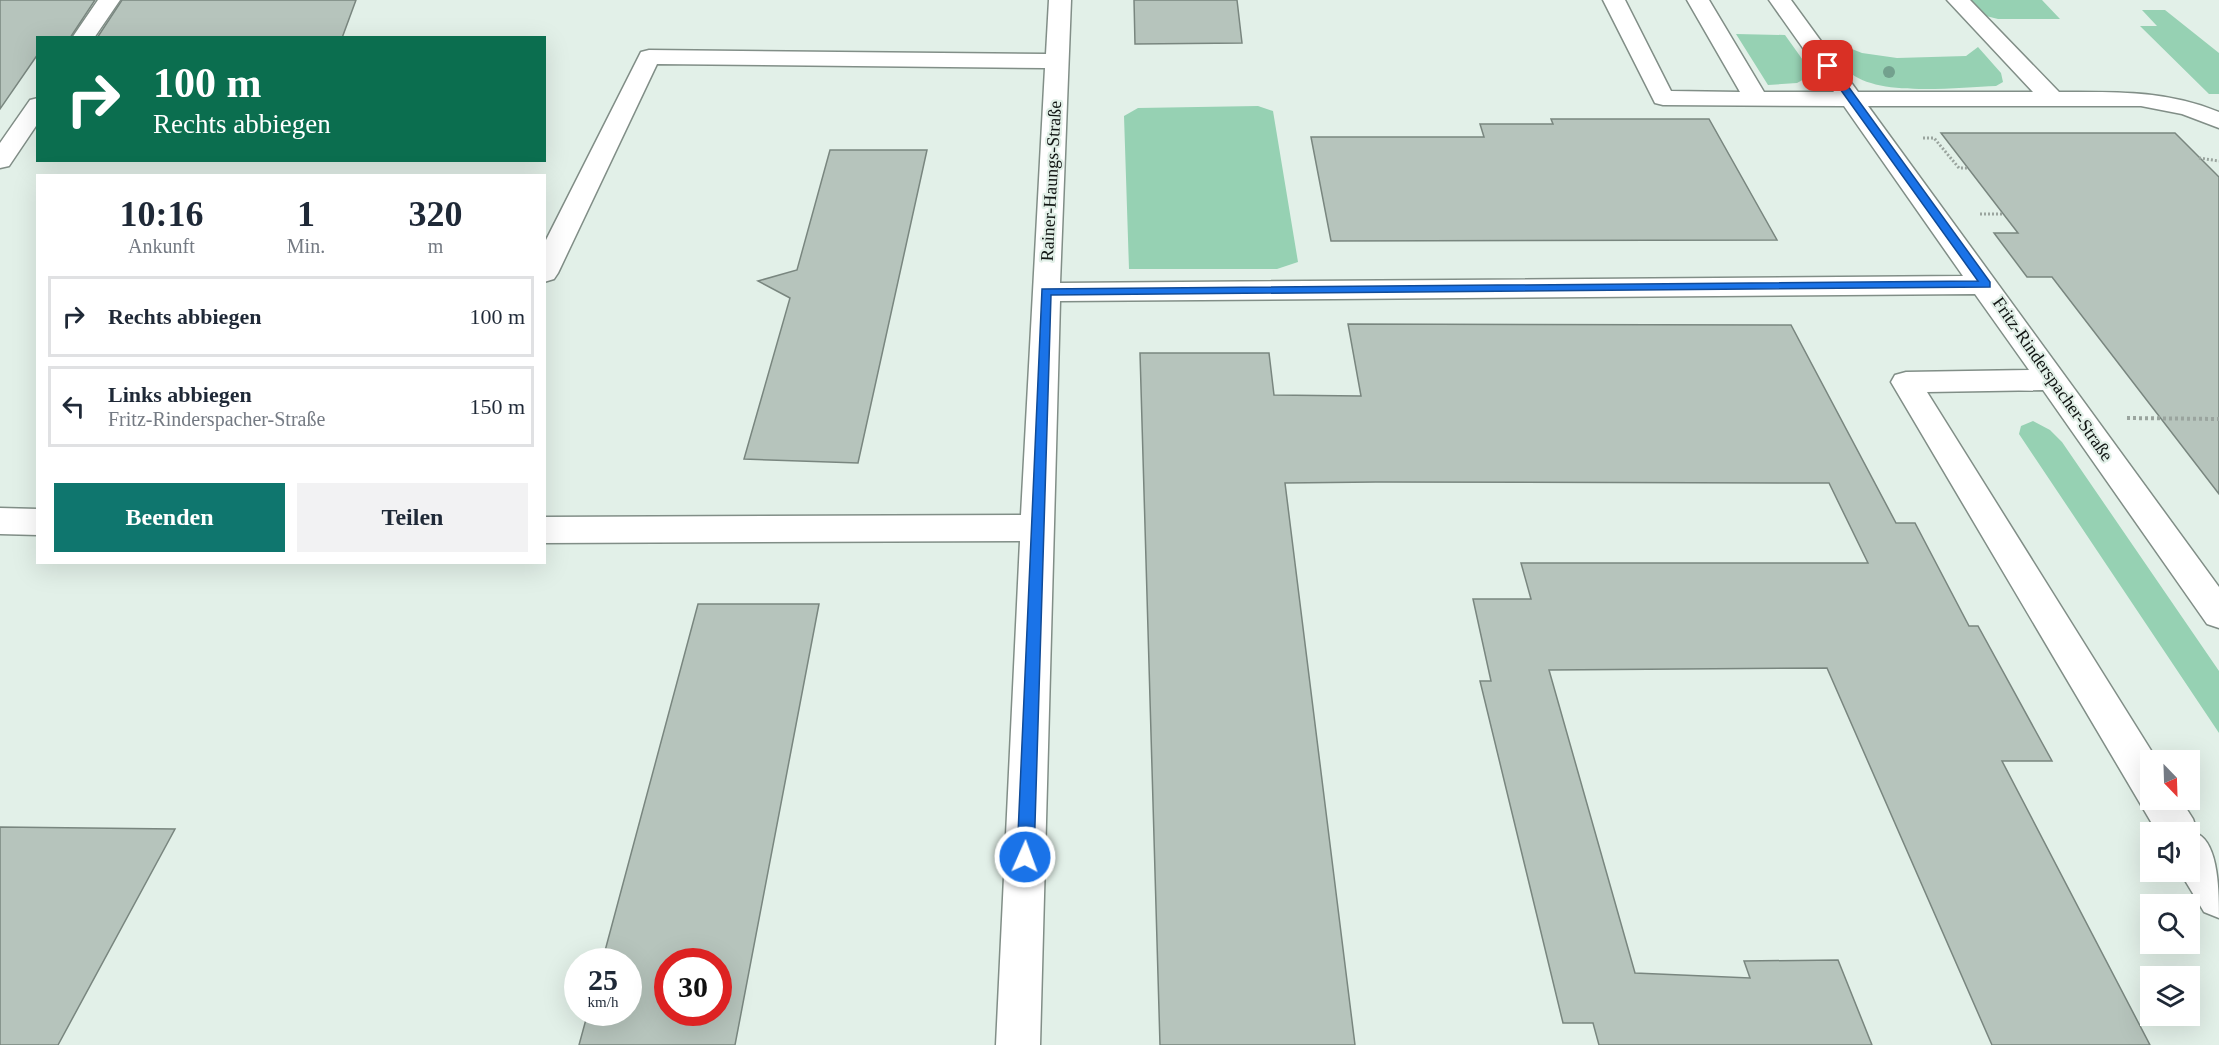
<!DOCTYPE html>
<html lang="de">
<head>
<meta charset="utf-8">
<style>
	:root { --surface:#fff; --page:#f2f2f3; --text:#1f2937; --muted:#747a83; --line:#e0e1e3; --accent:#0f766e }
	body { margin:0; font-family:"Times New Roman",serif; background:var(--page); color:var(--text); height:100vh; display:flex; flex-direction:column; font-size:22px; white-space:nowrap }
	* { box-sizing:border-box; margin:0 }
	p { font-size:20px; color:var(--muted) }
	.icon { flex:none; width:33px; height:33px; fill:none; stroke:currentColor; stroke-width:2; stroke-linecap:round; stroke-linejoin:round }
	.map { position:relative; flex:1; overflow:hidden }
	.side { position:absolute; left:36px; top:174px; width:510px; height:390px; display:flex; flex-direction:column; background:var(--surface); border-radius:0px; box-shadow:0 6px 24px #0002 }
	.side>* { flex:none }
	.guide { position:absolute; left:36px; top:36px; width:510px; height:126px; border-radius:0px; box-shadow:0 6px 24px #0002; background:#0b6e4f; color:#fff; overflow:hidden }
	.needle { width:39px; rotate:157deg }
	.tools { position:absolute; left:2140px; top:750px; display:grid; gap:12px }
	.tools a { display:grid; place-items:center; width:60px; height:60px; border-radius:0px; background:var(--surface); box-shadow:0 6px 24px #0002; font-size:30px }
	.speed { position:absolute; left:564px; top:948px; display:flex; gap:12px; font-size:30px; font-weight:700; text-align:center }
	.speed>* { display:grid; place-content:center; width:78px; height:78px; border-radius:50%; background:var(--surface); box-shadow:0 6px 24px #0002; line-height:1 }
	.speed small { font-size:15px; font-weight:400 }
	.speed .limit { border:9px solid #d22; background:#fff; color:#111 }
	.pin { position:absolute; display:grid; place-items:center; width:51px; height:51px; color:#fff; margin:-26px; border-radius:12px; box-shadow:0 3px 9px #0006 }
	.me { position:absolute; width:66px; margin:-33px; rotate:2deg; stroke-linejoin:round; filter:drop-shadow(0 0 4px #0008) }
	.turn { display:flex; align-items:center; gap:21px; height:126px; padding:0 18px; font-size:27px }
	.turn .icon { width:78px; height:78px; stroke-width:2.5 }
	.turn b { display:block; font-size:42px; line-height:51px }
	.eta { display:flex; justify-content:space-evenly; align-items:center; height:102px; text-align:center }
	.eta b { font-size:36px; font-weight:600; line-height:42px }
	.button { display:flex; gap:12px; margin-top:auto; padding:12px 18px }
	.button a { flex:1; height:69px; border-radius:0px; background:var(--accent); color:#fff; font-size:24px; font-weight:600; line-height:69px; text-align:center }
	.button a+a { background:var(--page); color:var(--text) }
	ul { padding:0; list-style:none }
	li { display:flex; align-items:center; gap:18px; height:81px; margin:0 12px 9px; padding:0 6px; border:3px solid var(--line); border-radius:0px }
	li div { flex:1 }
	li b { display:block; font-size:22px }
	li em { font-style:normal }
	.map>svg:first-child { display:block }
</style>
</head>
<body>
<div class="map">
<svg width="2219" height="1045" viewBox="0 0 2219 1045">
	<rect width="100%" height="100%" fill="#e2f0e8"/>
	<path fill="#96d1b3" d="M 1971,0 L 2042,0 L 2060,19 L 1998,19 L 1986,16 Z
		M 2142,10 L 2165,10 L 2219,53 L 2219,94 L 2209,94 L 2140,26 L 2157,26 Z
		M 1736,34 L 1785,35 L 1810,70 L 1808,77 L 1797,83 L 1768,85 Z
		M 1829,40 L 1862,53 L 1897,58 L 1966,56 L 1978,47 L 2001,73 L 2003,82 L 1996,86 C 1957,87 1877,98 1848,71 C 1840,64 1834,50 1829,40 Z
		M 1258,106 L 1273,111 L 1298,262 L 1277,269 L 1129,269 L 1124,116 L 1138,108 Z
		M 2033,421 L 2050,430 L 2062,442 L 2219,671 L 2219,733 L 2019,434 L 2021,426 Z"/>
	<path fill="#b6c4bc" stroke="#79867f" stroke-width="1.5" fill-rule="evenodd" d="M 0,0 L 95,0 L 70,38 L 38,38 L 38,54 L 0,109 Z
		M 122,0 L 356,0 L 342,38 L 97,38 Z
		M 1134,0 L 1237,0 L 1242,43 L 1135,44 Z
		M 1551,119 L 1709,119 L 1777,240 L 1331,241 L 1311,137 L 1484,137 L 1480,124 L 1553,124 Z
		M 1941,133 L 2175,133 L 2219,177 L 2219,494 L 2052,277 L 2027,277 L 1994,233 L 2018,233 Z
		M 830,150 L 927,150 L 858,463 L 744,459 L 790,298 L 758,281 L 797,270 Z
		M 1348,324 L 1791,325 L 1896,523 L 1915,523 L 1969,626 L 1978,626 L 2052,761 L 2002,761 L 2150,1045 L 1992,1045 L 1827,668 L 1549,670 L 1635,973 L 1750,978 L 1744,961 L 1838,960 L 1872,1045 L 1599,1045 L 1593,1023 L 1563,1023 L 1480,681 L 1491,681 L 1473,599 L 1531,599 L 1521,563 L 1868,563 L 1829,483 L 1376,482 L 1285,483 L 1355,1045 L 1160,1045 L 1140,353 L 1269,353 L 1274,395 L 1361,396 Z
		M 698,604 L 819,604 L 735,1045 L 579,1045 L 588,1012 L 628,1012 L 628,962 L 602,962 ZM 668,962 L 718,962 L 718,1012 L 668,1012 Z
		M 0,827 L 175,829 L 58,1045 L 0,1045 Z"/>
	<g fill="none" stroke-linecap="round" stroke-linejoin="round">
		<g stroke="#818e87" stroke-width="3">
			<path id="minor" d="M 98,0 L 120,0 L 94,38 L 72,38 Z
				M 1049,0 L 1071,0 L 1060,283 L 1963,276 L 1844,106 L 1663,105 L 1655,103 L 1603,0 L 1625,0 L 1671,91 L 1740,92 L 1687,0 L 1709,0 L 1764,92 L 1834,92 L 1769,0 L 1791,0 L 1858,92 L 2033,92 L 1947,0 L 1970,0 L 2059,92 C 2116,92 2165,90 2219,112 L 2219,128 L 2182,114 L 2141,106 L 1868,106 L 2219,587 L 2219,628 L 2207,624 L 2043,390 L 1927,392 L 2157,760 L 2151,760 L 2151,800 L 2181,800 L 2193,819 L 2198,834 C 2219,845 2219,894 2219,918 L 2204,912 L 2180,872 L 2190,872 L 2190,832 L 2157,832 L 1891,382 L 1895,375 L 1906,372 L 2029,370 L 1975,294 L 1060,301 L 1040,1045 L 996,1045 L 1020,541 L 544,543 L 544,517 L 1021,515 L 1045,68 L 657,64 L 558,273 L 554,279 L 544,282 L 544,244 L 641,52 L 649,50 L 1046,54 Z
				M 38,98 L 38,123 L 9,166 L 0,168 L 0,143 L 30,100 Z
				M 0,508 L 38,509 L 38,535 L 0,534 Z"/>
		</g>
		<path stroke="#9aa49e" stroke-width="3" stroke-dasharray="2 2" stroke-linecap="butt" d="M 1923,138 L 1934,138 L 1959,168 L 1968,168
			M 2199,158 L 2219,161
			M 1980,214 L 2003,214"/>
		<path stroke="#9aa49e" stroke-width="4" stroke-dasharray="3 3" stroke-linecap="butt" d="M 2127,418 L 2219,419"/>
		<use href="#minor" fill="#fff" fill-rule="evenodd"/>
	</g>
	<circle fill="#73a18e" cx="1889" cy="72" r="6"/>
	<path fill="#1a73e8" stroke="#114b97" stroke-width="1.5" d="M 1825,64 L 1832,64 L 1990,282 L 1990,287 L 1051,295 L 1034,857 L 1031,863 L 1025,865 L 1019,863 L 1017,857 L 1042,289 L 1978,281 L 1825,68 Z"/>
	<g text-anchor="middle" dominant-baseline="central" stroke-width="4.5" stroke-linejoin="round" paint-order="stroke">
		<g font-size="18" fill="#111513" stroke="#e2f0e8">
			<text transform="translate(1051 181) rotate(-87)">Rainer-Haungs-Straße</text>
			<text transform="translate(2053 379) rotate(55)">Fritz-Rinderspacher-Straße</text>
		</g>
	</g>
</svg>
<div class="tools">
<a><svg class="needle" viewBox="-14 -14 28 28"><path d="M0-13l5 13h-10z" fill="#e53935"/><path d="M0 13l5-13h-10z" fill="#747a83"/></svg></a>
<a><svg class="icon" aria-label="sound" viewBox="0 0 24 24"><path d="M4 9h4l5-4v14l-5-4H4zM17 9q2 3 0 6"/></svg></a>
<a><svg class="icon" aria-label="search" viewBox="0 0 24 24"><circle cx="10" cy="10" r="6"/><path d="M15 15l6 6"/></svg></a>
<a><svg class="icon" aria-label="layers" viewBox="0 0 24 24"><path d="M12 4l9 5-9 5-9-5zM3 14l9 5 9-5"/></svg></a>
</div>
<div class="speed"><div>25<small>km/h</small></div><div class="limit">30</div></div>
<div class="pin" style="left:1828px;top:66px;background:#d93025"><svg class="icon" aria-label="arrive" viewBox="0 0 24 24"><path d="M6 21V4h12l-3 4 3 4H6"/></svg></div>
<svg class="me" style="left:1025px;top:857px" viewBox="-20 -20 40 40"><circle r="17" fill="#1a73e8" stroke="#fff" stroke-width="3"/><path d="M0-11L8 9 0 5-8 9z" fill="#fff"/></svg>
<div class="guide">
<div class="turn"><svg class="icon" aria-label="right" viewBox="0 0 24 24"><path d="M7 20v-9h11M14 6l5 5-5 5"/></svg><div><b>100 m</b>Rechts abbiegen</div></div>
</div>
<section class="side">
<div class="eta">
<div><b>10:16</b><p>Ankunft</p></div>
<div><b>1</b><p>Min.</p></div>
<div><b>320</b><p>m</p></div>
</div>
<ul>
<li><svg class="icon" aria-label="right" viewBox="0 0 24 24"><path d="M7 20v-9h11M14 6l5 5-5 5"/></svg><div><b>Rechts abbiegen</b></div><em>100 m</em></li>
<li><svg class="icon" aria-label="left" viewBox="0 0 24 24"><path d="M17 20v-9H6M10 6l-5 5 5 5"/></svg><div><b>Links abbiegen</b><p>Fritz-Rinderspacher-Straße</p></div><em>150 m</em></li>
</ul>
<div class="button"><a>Beenden</a><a>Teilen</a></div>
</section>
</div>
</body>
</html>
